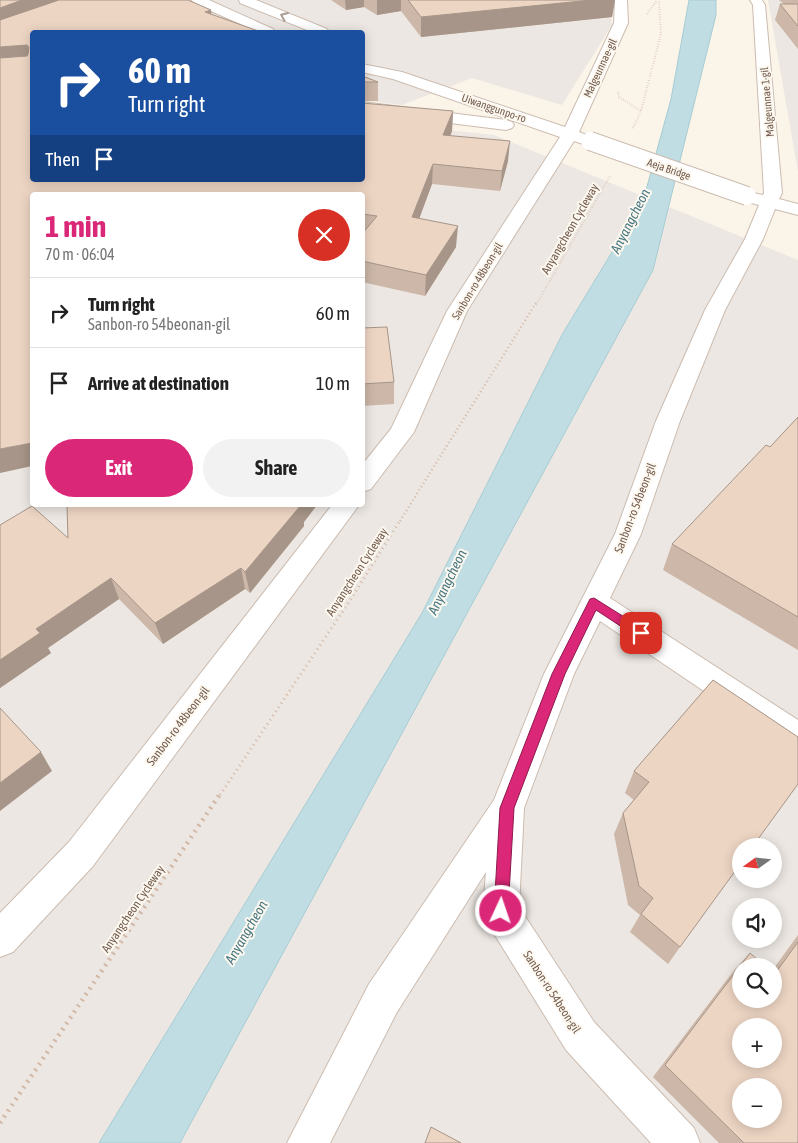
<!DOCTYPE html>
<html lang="en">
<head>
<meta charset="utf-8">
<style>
	:root { --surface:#fff; --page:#f2f2f2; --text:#222; --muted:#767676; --line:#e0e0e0; --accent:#db2777 }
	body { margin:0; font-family:"Asap Condensed",sans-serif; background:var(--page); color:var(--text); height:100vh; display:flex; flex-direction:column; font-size:19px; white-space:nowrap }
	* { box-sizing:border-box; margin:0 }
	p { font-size:16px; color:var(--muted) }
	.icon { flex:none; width:28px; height:28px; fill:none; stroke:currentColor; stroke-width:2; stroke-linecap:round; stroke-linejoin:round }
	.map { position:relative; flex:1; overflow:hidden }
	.side { position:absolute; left:30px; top:192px; width:335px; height:315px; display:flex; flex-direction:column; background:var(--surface); border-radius:5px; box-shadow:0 2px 12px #0003 }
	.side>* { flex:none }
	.hud { position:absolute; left:30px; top:30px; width:335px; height:152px; border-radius:5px; box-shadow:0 2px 12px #0003; background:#1a4fa0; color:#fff; overflow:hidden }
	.needle { width:32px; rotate:255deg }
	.buttons { position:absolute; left:732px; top:838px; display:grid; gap:10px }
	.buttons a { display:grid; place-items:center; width:50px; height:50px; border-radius:50%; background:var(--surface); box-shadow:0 2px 12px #0003; font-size:25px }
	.pin { position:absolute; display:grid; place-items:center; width:42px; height:42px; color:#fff; margin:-21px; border-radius:10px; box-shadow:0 2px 8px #0006 }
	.me { position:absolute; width:55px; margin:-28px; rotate:3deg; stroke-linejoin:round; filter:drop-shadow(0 0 4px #0008) }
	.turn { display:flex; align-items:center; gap:18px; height:105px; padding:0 15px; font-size:22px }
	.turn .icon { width:65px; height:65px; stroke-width:2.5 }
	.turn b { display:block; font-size:35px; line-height:42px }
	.then { display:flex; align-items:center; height:48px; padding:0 15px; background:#0003; gap:10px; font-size:19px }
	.round { display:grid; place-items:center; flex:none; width:52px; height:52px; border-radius:26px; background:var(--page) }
	.headline { display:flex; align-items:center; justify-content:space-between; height:85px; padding:0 15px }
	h1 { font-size:30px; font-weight:700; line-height:38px; color:var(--accent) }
	.cta { display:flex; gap:10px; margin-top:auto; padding:10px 15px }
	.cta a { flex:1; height:58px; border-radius:30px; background:var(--accent); color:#fff; font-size:20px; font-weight:700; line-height:58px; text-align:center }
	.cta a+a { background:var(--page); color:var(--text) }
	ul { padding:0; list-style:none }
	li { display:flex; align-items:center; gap:15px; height:70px; padding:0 15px; border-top:1px solid var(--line) }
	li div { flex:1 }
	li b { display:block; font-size:19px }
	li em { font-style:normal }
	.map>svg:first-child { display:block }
</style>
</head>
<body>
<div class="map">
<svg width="798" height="1143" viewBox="0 0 798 1143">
	<rect width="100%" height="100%" fill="#fbf4e9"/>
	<path fill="#ece7e2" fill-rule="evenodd" d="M 0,0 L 608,0 L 612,25 L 562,105 L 472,78 L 402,105 L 363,100 L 362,32 L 32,32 Z
		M 768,0 L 798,0 L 798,172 Z
		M 0,77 L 32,180 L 362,180 L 363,121 L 494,135 L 798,260 L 798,1143 L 0,1143 ZM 32,195 L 362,195 L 362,505 L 32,505 ZM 741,846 L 774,846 L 774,879 L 741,879 ZM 741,906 L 774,906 L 774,939 L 741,939 ZM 741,966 L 774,966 L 774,999 L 741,999 ZM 741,1026 L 774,1026 L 774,1059 L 741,1059 ZM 741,1086 L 774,1086 L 774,1119 L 741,1119 Z"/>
	<path fill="#bfdde3" stroke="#a6ccd3" d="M 689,0 L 716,0 L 716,15 L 653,270 L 180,1143 L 99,1143 L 422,613 L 563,333 L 643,201 L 671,99 Z"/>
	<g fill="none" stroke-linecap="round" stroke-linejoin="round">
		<g stroke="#ccbcb0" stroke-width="2">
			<path id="minor" d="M 192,0 L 209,0 L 273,29 L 275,32 L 258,32 L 193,3 Z
				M 239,0 L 256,0 L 327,29 L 329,32 L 312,32 L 240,3 Z
				M 615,0 L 627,0 L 628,23 L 579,132 L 592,137 L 594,140 L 592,143 L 586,145 L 574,141 L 467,311 L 414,432 L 371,489 L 362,492 L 362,465 L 391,429 L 447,311 L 560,137 L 393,79 L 362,72 L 362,64 L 402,72 L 565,127 L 614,23 Z
				M 750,0 L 762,0 L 765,5 L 782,193 L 779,199 L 798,204 L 798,215 L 775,209 L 763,239 L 725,310 L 680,421 L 641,534 L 610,598 L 798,720 L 798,751 L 787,747 L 600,621 L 574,674 L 524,808 L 519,907 L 594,1022 L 694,1128 L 700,1143 L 651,1143 L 566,1050 L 488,924 L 483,911 L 486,872 L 397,1012 L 330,1143 L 287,1143 L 369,984 L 494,800 L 544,674 L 615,534 L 656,421 L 705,310 L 745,239 L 759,205 L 747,202 L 744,198 L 747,194 L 753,193 L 763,195 L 764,193 L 753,5 Z
				M 362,102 L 506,120 L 512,122 L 514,125 L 512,128 L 506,130 L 362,112 Z
				M 332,505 L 359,505 L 93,866 L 13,952 L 0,957 L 0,913 L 69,842 Z"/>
		</g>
		<path stroke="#d3b8a6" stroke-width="2" stroke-dasharray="0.5 2" stroke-linecap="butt" d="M 647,14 L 657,0
			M 618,92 L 619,97 L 641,111
			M 633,128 L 641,111 L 661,34 L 659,0
			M 536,305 L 610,176"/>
		<path stroke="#d3b8a6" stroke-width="2.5" stroke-dasharray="1 3" stroke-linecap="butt" d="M 400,521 L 536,303"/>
		<path stroke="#d3b8a6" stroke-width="3" stroke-dasharray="1 4" stroke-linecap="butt" d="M 220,795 L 349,602 L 401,519"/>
		<path stroke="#d3b8a6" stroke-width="4.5" stroke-dasharray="2 5" stroke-linecap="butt" d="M 0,1123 L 220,794"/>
		<use href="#minor" fill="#fff" fill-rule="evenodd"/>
		<g stroke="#ccbcb0" stroke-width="20" stroke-linecap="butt">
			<path id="minor-bridge" d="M 590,141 L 747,196"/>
		</g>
		<use href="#minor-bridge" stroke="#fff" stroke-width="18"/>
	</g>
	<path fill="#ccb7a8" d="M 0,0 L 188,0 L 32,180 L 453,111 L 452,131 L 450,136 L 508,161 L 500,191 L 432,184 L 419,219 L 456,247 L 425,296 L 362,282 L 362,195 L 32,195 Z
		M 331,0 L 615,0 L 612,17 L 421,37 L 401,11 L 377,15 L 364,7 L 346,10 Z
		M 779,0 L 798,0 L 798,49 L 775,20 L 780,4 L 784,4 Z
		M 362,76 L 378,82 L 378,101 L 362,101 Z
		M 362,328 L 394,382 L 394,404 L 362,406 Z
		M 798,417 L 798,650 L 663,570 L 672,544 L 770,447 Z
		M 67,505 L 317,505 L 304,522 L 304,526 L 250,593 L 245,589 L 163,644 L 119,599 L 48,648 L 51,653 L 0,688 L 0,525 L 68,538 Z
		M 713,680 L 680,947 L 668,964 L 630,932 L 640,915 L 628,905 L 614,834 L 623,813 L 634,800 L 625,793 L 634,771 Z
		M 798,935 L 798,1143 L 719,1143 L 653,1077 L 735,969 L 750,953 L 774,999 L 774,968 Z"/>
	<path fill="#a69588" d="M 22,0 L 77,0 L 0,27 L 0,8 Z
		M 345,0 L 364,0 L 364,7 L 346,10 Z
		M 377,0 L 401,0 L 401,11 L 377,15 Z
		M 592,0 L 615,0 L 612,17 L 421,37 L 421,17 Z
		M 211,10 L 213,28 L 205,12 Z
		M 27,45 L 32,63 L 0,66 L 0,47 Z
		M 453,111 L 452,131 L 443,155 L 443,135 Z
		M 510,141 L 508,161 L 500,191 L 502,171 Z
		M 433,164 L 432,184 L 412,238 L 412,217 Z
		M 458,226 L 456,247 L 425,296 L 426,275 Z
		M 32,443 L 32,466 L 0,473 L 0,449 Z
		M 299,505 L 317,505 L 304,522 L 304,526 L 250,593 L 245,572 Z
		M 241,568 L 245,589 L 163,644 L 155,623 Z
		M 111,578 L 119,599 L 48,648 L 51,653 L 0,688 L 0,660 L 36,629 Z
		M 41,752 L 52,771 L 0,811 L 0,783 Z"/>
	<path fill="#edd5c3" stroke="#a69588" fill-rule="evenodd" d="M 0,0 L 22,0 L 0,8 Z
		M 59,0 L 188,0 L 211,10 L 205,12 L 261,32 L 32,32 L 32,180 L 362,180 L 362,103 L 453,111 L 443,135 L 510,141 L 502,171 L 433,164 L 412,217 L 458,226 L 426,275 L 362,261 L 362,234 L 377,216 L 362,214 L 362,195 L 32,195 L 32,443 L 0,449 L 0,58 L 27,56 L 28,54 L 29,47 L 27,45 L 0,47 L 0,20 Z
		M 408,0 L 592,0 L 421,17 Z
		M 780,4 L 798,4 L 798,26 Z
		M 362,76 L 378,82 L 362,82 Z
		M 387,327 L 394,382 L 362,384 L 362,328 Z
		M 798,417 L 798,617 L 672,544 L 766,445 L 770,447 Z
		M 67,505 L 301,505 L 245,572 L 241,568 L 155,623 L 111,578 L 36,629 L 40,633 L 0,660 L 0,525 L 32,506 L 68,538 Z
		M 713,680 L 798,737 L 798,784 L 753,846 L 741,846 L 741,863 L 680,947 L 641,914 L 653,898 L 639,886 L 623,813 L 649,782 L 634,771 Z
		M 0,708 L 41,752 L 0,783 Z
		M 798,942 L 798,1143 L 744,1143 L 665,1065 L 750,953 L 765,966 L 741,966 L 741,999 L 774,999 L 774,974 L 774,975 ZM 741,1026 L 774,1026 L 774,1059 L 741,1059 ZM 741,1086 L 774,1086 L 774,1119 L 741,1119 Z
		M 431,1127 L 461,1143 L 425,1143 Z"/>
	<defs><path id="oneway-chevron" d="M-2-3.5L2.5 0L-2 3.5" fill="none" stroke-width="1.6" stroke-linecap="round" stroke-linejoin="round" transform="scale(1.25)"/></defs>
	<use stroke="#ab9d95" href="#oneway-chevron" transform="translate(284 16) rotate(-157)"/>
	<path fill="#db2777" stroke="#8e194d" d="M 594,598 L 645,630 L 647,633 L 645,637 L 637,637 L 596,610 L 565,674 L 514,808 L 508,911 L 506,916 L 501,918 L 496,916 L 494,911 L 500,808 L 552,674 L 590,599 Z"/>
	<g text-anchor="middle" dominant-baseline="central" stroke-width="4" stroke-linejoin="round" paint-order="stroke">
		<g font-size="11" fill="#735c4f" stroke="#fdf8ef">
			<text transform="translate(600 68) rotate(-65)">Malgeunnae-gil</text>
			<text transform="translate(767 102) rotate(-95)">Malgeunnae 1-gil</text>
			<text transform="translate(494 108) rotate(19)">Uiwanggunpo-ro</text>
			<text transform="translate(669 169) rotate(19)">Aeja Bridge</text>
			<text transform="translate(477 281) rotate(-59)">Sanbon-ro 48beon-gil</text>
		</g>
		<g font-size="12" fill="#735c4f" stroke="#fdf8ef">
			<text transform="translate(570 229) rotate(-60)">Anyangcheon Cycleway</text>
			<text transform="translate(635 508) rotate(-69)">Sanbon-ro 54beon-gil</text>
			<text transform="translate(357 572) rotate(-57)">Anyangcheon Cycleway</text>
			<text transform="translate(178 726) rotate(-53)">Sanbon-ro 48beon-gil</text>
			<text transform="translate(133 909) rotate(-56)">Anyangcheon Cycleway</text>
			<text transform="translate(552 992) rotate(57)">Sanbon-ro 54beon-gil</text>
		</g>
		<g font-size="14" font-style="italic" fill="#4a7984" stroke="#fdf8ef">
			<text transform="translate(630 221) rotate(-63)">Anyangcheon</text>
			<text transform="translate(447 582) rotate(-64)">Anyangcheon</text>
			<text transform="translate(246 932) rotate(-60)">Anyangcheon</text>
		</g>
	</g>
</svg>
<div class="buttons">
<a><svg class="needle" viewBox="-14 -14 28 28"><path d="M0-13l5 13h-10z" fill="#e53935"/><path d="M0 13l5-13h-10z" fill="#767676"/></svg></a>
<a><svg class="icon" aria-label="sound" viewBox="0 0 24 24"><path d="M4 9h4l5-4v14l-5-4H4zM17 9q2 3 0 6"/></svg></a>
<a><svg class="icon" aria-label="search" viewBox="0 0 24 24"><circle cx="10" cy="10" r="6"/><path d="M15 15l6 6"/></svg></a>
<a>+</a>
<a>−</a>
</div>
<div class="pin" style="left:641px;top:633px;background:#d93025"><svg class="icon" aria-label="arrive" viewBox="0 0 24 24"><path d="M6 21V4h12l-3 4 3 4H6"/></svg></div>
<svg class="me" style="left:501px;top:911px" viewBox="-20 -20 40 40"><circle r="17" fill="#db2777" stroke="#fff" stroke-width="3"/><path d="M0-11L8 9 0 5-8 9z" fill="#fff"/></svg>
<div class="hud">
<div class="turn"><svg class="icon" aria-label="right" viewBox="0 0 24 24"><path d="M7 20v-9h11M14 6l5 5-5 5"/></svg><div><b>60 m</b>Turn right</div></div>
<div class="then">Then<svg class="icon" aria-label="arrive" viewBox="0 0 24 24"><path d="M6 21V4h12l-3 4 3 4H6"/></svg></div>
</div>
<section class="side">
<div class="headline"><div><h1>1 min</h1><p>70 m · 06:04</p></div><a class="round" style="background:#d93025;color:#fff"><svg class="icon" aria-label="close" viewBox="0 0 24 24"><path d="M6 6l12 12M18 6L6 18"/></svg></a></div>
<ul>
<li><svg class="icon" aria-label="right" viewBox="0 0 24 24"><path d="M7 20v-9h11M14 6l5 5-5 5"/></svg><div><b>Turn right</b><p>Sanbon-ro 54beonan-gil</p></div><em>60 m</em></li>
<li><svg class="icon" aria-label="arrive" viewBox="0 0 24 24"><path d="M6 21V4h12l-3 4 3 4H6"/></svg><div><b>Arrive at destination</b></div><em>10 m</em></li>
</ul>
<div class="cta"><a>Exit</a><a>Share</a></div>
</section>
</div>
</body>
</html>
